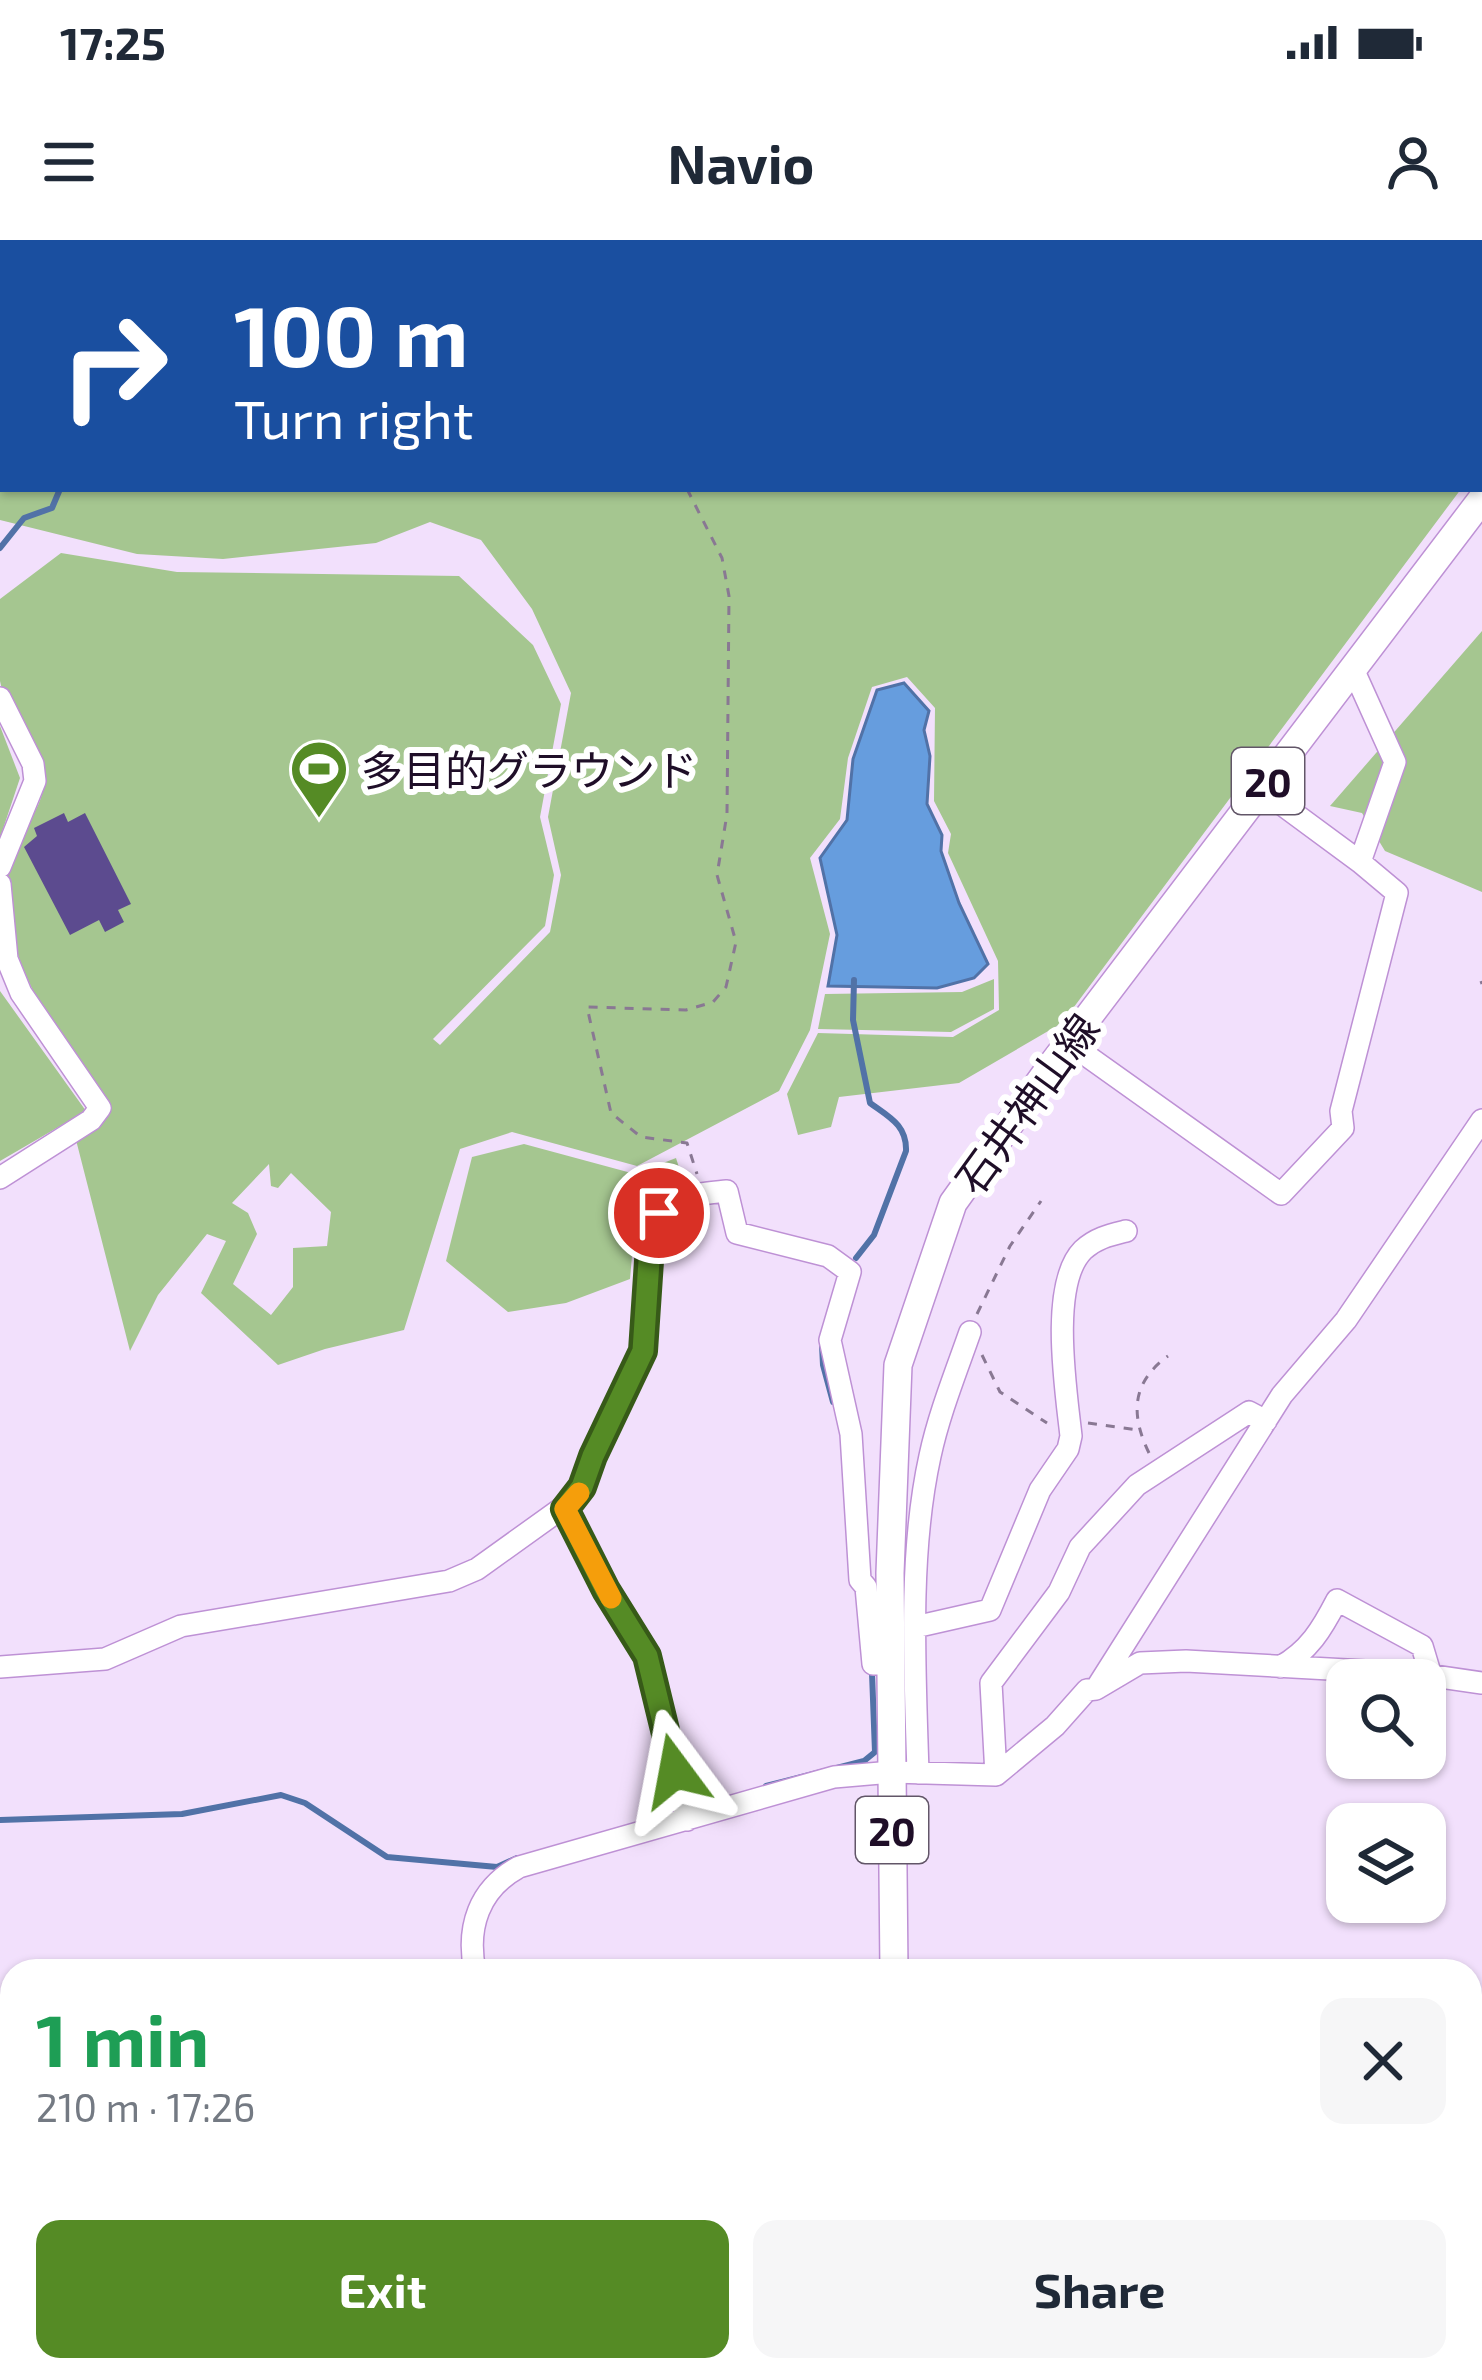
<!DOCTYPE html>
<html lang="en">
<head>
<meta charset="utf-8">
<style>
	:root { --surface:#fff; --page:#f6f6f7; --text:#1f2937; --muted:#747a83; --accent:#558b25 }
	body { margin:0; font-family:"Exo 2","Noto Sans JP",sans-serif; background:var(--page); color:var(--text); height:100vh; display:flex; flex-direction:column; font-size:45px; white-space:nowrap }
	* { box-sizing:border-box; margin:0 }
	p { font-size:39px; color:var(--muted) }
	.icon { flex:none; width:66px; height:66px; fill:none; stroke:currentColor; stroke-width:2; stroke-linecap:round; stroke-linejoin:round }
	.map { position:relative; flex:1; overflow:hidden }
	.details { position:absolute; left:0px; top:1719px; width:1482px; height:423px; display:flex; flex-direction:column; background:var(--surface); border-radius:36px 36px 0 0; box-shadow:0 3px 9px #0004 }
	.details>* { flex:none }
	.hud { position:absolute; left:0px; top:0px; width:1482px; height:252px; box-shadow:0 3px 9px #0004; background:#1a4fa0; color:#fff; overflow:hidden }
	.fabs { position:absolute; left:1326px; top:1419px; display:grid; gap:24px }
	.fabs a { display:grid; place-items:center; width:120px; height:120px; border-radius:24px; background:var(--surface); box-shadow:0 3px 9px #0004; font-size:60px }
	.pin { position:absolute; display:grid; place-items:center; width:102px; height:102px; color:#fff; margin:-51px; border:6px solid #fff; border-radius:50%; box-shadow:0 3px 12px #0007 }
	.me { position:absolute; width:132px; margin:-66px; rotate:347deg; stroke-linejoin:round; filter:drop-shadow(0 0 9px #0008) }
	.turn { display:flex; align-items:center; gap:42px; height:252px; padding:0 36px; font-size:54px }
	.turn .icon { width:156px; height:156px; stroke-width:2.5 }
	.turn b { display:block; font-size:84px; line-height:102px }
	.round { display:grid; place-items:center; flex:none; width:126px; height:126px; border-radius:24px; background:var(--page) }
	.summary { display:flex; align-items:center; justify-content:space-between; height:204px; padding:0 36px }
	h1 { font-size:72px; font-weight:700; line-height:90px; color:#1e9e55 }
	.action { display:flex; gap:24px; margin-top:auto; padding:24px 36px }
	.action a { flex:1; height:138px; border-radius:24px; background:var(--accent); color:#fff; font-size:48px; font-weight:700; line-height:138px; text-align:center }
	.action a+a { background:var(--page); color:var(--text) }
	.status { display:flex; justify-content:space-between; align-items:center; height:84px; padding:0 60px; background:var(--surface); direction:ltr }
	.status svg { height:33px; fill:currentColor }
	header { display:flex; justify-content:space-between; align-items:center; height:156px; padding:0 36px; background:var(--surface); font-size:54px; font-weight:700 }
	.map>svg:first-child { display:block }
</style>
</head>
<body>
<div class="status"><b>17:25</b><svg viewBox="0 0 49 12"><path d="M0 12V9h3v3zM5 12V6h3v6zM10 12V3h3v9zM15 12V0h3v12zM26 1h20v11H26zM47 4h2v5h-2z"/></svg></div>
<header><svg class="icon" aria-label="menu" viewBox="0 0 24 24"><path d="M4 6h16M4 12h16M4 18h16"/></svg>Navio<svg class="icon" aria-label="person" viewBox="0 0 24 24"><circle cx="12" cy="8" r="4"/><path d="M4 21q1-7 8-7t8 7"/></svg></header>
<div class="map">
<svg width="1482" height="2140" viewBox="0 0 1482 2140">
	<rect width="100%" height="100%" fill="#f2e0fc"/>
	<path fill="#a5c690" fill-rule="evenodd" d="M 0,0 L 1482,0 L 1482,220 L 1479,224 L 1479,3 L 3,3 L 3,249 L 1461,249 L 1062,783 L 959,843 L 839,857 L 831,887 L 798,895 L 787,854 L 818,793 L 953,797 L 999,770 L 998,721 L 948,613 L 951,594 L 934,561 L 935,468 L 907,437 L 872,447 L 848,518 L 840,579 L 810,618 L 830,694 L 810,790 L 779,851 L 637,926 L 512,892 L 460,909 L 404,1090 L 325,1109 L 278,1125 L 201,1053 L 226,1001 L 207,994 L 158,1055 L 130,1111 L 76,900 L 105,879 L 109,871 C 61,797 1,727 6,633 C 8,598 44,575 44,540 C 44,500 5,471 0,441 C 0,416 0,385 0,359 L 61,313 L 177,332 L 459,336 L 533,405 L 561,464 L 540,577 L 554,635 L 545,686 L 433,799 L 440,805 L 550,692 L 561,635 L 548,577 L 571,453 L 532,369 L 481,300 L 430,282 L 376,303 L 223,319 L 137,314 L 0,280 ZM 269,924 L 271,946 L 278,948 L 291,933 L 331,972 L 327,1006 L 293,1008 L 293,1047 L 271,1075 L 233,1044 L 257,994 L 248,973 L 232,963 Z
		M 1482,391 L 1482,652 L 1385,611 L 1362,573 L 1330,566 Z
		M 0,486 L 20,538 L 0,598 Z
		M 994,739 L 994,769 L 951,792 L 818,789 L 825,754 L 962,752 Z
		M 0,751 L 86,871 L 0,921 Z
		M 524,904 L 635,934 L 676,918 L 683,940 L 645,961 L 634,993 L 630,1039 L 566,1063 L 508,1072 L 446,1021 L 472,917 Z"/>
	<path fill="#669dde" stroke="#5172a7" stroke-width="3" d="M 904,443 L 929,471 L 924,490 L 930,516 L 927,564 L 942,595 L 941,611 L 959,663 L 988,724 L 974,738 L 937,748 L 828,746 L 837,695 L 820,618 L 847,580 L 853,519 L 877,450 Z"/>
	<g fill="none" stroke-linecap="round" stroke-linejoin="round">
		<path stroke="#5172a7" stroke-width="6" d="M 0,308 L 24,278 L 52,268 L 60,249
			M 854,740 L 853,780 L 870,863 C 889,877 907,885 906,911 L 874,995 L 856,1018
			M 822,1105 L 823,1125 L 833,1162
			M 766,1546 L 864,1521 L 875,1512 L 872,1433
			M 0,1580 L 182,1574 L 281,1555 L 305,1563 L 387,1617 L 497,1627 L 517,1618"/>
	</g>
	<path fill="#5c4b8f" d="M 64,573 L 68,582 L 85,573 L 131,664 L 118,670 L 124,682 L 105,692 L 99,680 L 70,695 L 24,607 L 37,596 L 34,588 Z"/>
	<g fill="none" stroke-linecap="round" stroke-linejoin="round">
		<g stroke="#be91d5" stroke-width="24">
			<path id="minor" d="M 539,0 L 539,3
				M 815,0 L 817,3
				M 1365,0 L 1369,3
				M 86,3 L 105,3
				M 442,3 L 443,0
				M 1448,3 L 1449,0
				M 0,129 L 3,127
				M 0,458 L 33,524 L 35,541 L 0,627
				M 1261,549 L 1360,622 L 1395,522 L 1353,429
				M 0,644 L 7,719 L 21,753 L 100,868 L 91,880 L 0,938
				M 1069,803 L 1281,954 L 1343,888 L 1341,871 L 1397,653 L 1360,622
				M 565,1269 L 606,1350 L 647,1416 L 687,1580
				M 915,1387 L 990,1370 L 1040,1250 L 1068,1209 L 1071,1196 C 1066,1150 1049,1044 1083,1010 C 1096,998 1110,995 1126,991
				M 0,1427 L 105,1419 L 181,1386 L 449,1341 L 477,1329 L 576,1258 L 643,1111 L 651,991 C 667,955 691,955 727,951 L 737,993 L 828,1016 L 850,1032 L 830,1100 L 851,1194 L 860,1340 L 866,1347 L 873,1424 L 890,1424
				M 1280,1427 C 1309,1411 1322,1389 1337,1360 L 1422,1406 L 1431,1436
				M 1099,1444 L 1282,1155 L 1346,1080 L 1482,880
				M 918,1533 C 915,1431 908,1316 930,1216 C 939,1174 956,1132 970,1092
				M 996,1535 L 991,1443 L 1059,1352 L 1080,1307 L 1137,1245 L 1249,1172 L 1266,1181
				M 475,1731 C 466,1687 479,1649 519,1627 L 834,1537 L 892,1532 L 996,1535 L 1055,1486 L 1087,1450 L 1096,1449 L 1140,1423 L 1186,1421 L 1420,1434 L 1482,1443
				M 0,1899 L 12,1896
				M 0,1931 L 12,1994
				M 1482,1972 L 1473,2028 L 1482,2070
				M 34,2130 L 36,2140
				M 563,2130 L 566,2140
				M 1370,2130 L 1383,2140
				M 1104,2140 L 1105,2130"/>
		</g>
		<g stroke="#be91d5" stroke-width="30">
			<path id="major" d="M 894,1731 L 890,1333 L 898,1125 L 953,963 L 1054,822 L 1482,259
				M 899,2130 L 899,2140"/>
		</g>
		<path stroke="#897893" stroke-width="3" stroke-dasharray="9 9" stroke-linecap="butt" d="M 687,249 L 722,318 L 729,356 L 727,574 L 717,635 L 736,702 L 726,747 L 713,762 L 686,770 L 587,767 L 611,873 L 641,897 L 687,903 L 697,934
			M 1481,741 L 1482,744
			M 977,1074 L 1010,1006 L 1041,961
			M 982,1115 L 1000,1152 L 1047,1183
			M 1088,1183 L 1138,1190
			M 1149,1213 C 1130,1174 1132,1142 1168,1116"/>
		<use href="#minor" stroke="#fff" stroke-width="21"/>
		<use href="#major" stroke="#fff" stroke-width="27"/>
	</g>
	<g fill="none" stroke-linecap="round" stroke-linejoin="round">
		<g stroke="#375a18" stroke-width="30">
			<path id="route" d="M 659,973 L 651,991 L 643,1111 L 593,1216 L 582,1247 L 565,1269 L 606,1350 L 647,1416 L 675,1531"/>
		</g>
		<use href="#route" stroke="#558b25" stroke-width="21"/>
		<path stroke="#f59e0b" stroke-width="21" d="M 579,1253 L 565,1269 L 611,1358"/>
	</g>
	<defs>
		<g id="stadium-pin" transform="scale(3)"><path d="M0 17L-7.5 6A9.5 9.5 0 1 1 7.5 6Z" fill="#558b25" stroke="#fff"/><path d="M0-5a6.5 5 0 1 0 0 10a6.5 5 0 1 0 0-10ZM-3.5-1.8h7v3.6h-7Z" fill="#fff"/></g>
	</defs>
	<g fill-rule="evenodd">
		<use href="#stadium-pin" x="319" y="529"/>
	</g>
	<g text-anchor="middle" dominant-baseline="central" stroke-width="12" stroke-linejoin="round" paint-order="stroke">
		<g fill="#fff" stroke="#625668" stroke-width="3">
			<rect x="1232" y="508" width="72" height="66" rx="9"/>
			<rect x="856" y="1557" width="72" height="66" rx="9"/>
		</g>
		<g font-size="39" font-weight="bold" fill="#1f0e28">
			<text x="1268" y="541">20</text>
			<text x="892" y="1590">20</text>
		</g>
		<g font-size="42" fill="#1f0e28" stroke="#fff" text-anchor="start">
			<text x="361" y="529">多目的グラウンド</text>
		</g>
		<g font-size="42" fill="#1f0e28" stroke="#fff">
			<text transform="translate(1026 863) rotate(-54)">石井神山線</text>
		</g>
	</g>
</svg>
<div class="fabs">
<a><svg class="icon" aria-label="search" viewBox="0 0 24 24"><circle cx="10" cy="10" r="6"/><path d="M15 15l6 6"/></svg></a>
<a><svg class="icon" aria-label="layers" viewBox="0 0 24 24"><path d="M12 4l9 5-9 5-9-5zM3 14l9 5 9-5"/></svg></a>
</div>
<div class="pin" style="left:659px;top:973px;background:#d93025"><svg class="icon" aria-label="arrive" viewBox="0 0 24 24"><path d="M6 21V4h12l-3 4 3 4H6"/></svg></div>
<svg class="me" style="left:675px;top:1531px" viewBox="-20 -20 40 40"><path d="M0-17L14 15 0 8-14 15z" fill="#558b25" stroke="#fff" stroke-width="4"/></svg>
<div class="hud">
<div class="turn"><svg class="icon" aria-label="right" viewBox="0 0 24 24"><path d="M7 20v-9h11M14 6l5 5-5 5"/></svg><div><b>100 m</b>Turn right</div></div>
</div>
<section class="details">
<div class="summary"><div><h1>1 min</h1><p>210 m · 17:26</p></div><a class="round"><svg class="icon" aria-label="close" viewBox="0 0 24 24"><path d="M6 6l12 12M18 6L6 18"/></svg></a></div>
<div class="action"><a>Exit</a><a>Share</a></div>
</section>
</div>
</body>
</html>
